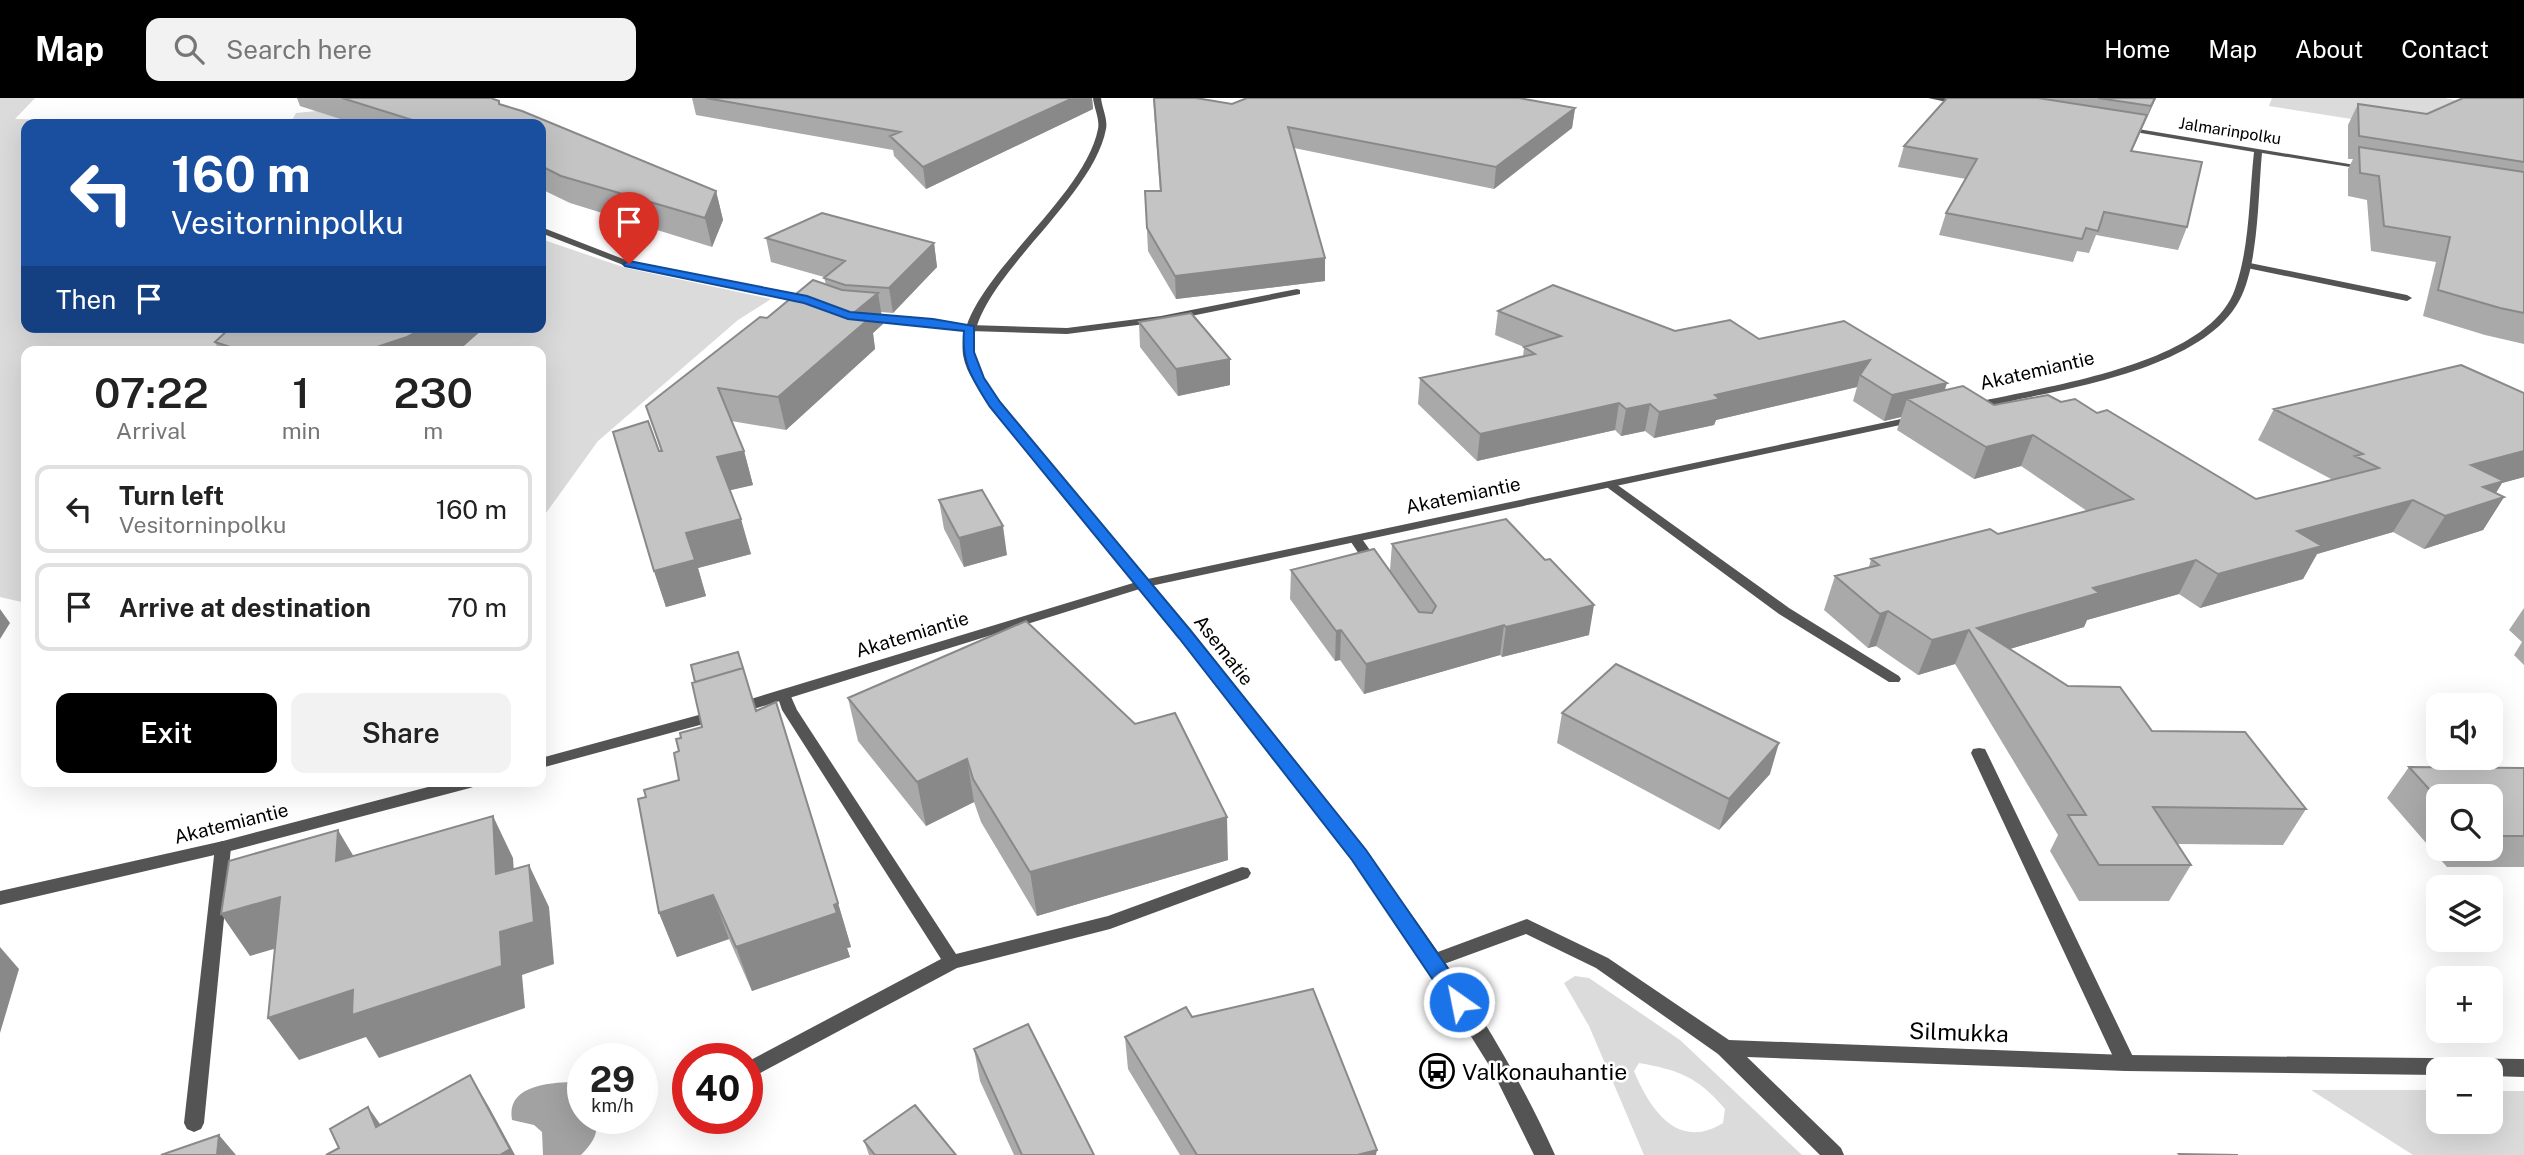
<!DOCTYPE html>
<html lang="en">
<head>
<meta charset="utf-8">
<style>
	:root { --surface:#fff; --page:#f2f2f2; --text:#222; --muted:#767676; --line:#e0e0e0; --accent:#000 }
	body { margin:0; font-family:"Public Sans",sans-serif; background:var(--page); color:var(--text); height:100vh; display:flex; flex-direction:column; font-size:26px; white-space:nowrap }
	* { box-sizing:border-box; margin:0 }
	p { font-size:23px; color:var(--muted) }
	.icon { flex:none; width:38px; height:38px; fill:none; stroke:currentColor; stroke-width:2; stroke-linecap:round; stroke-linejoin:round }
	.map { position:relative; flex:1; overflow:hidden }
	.panel { position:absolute; left:21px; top:248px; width:525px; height:441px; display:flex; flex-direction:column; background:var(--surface); border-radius:14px; box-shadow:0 7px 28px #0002 }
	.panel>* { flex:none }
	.top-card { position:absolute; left:21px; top:21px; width:525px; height:214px; border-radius:14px; box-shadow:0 7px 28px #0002; background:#1a4fa0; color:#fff; overflow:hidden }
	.buttons { position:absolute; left:2426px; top:595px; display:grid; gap:14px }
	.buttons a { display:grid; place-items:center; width:77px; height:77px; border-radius:14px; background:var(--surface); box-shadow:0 7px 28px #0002; font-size:35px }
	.speed { position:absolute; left:567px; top:945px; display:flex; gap:14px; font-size:35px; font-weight:700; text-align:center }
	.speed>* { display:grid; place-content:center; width:91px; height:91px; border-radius:50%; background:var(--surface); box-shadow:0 7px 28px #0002; line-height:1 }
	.speed small { font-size:18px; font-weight:400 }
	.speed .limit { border:10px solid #d22; background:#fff; color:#111 }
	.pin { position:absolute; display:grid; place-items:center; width:60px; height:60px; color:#fff; margin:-72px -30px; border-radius:50% 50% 50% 0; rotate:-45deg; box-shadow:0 0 7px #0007 }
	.pin .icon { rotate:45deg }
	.me { position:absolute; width:77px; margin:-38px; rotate:327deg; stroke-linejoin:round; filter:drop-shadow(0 0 5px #0008) }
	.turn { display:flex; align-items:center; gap:24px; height:147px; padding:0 35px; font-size:32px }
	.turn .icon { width:91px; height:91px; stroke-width:2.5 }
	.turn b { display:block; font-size:49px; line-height:60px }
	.then { display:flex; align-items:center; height:66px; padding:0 35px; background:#0003; gap:14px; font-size:26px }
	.eta { display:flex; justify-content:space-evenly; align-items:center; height:119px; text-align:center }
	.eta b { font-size:42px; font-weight:600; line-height:49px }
	.action { display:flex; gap:14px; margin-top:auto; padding:14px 35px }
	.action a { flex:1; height:80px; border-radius:14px; background:var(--accent); color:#fff; font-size:28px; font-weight:600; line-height:80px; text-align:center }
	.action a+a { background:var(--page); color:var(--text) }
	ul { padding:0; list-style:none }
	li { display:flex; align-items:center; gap:21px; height:88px; margin:0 14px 10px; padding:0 21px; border:4px solid var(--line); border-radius:14px }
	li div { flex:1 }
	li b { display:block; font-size:26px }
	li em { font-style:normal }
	header { display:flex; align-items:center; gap:42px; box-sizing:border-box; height:98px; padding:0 35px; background:var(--accent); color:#fff }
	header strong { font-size:33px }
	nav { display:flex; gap:38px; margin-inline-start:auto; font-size:24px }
	.search { width:490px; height:63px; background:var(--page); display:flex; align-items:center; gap:18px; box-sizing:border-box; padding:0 24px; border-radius:14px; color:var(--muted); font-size:26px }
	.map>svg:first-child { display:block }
</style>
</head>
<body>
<header>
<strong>Map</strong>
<div class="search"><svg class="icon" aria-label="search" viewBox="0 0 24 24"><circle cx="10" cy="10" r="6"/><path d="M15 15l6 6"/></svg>Search here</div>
<nav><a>Home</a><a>Map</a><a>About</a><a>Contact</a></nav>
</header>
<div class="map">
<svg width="2524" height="1057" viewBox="0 0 2524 1057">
	<rect width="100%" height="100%" fill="#fff"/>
	<path fill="#dbdbdb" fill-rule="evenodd" d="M 0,0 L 35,0 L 15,21 L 224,26 L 26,26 L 26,229 L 541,229 L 541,141 L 626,170 L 771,201 L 738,222 L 598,343 L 541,422 L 541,254 L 26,254 L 26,505 L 0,499 Z
		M 2272,0 L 2445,0 L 2524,18 L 2524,48 L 2269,8 Z
		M 408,4 L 409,26 L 290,26 L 296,15 Z
		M 1575,878 L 1589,880 L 1680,942 L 1802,1057 L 1644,1057 L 1589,928 L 1564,885 ZM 1639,965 C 1679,972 1698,979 1725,1011 L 1723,1025 C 1678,1053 1650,1012 1634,973 Z
		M 2311,992 L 2438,992 L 2438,1024 L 2490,1024 L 2490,993 L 2524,993 L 2524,1057 L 2413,1057 Z"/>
	<path fill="#a2a2a2" d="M 571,984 L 583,990 L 583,1020 L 596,1020 C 599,1037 592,1045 581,1057 L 543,1057 L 542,1034 L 534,1027 L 512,1022 C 506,988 547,985 571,984 Z"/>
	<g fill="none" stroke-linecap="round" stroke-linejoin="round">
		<path fill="#545454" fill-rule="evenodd" d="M 2245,164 L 2407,197 L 2412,200 L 2407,203 L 2242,169 L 2242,165 Z
			M 1297,191 L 1300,192 L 1300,196 L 1161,224 L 1067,236 L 970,233 L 965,230 L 970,227 L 1067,230 L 1161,218 Z
			M 1612,383 L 1789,510 L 1899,578 L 1901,581 L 1899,584 L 1889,584 L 1779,516 L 1608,390 L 1606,387 Z
			M 1355,437 L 1360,438 L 1379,465 L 1381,468 L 1379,471 L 1369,471 L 1349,441 Z
			M 784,592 L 789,594 L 797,612 L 956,856 L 1108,818 L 1242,769 L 1248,770 L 1251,775 L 1248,780 L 1110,831 L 957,870 L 747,982 L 747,964 L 941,861 L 782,612 L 777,597 Z
			M 1979,650 L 1985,651 L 1987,655 L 2136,965 L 2133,971 L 2126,973 L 2119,971 L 2116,965 L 1971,655 L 1973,651 Z
			M 223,743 L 229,745 L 231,749 L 204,1025 L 201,1031 L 194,1034 L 187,1031 L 184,1025 L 215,749 L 217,745 Z"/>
		<path fill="#545454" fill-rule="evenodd" d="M 1928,0 L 1945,0 L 1965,5 L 1961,7 Z
			M 2120,28 L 2373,70 L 2369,72 L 2262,55 C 2258,96 2259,167 2239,203 C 2206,265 2085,288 2020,301 C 2005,304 1984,313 1968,310 L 1968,306 C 2038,289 2208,269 2235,191 C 2250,148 2249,99 2254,54 L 2123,32 L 2120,32 Z
			M 541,129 L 631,164 L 811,200 L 816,203 L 811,206 L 626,168 L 541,135 Z
			M 864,216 L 970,227 L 975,230 L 970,233 L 860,221 L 860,217 Z
			M 1915,318 L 1921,321 L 1919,323 L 1146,489 L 741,615 L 731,615 L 728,611 L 731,607 L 1143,482 Z
			M 717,612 L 722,613 L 725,617 L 722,621 L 541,670 L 541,660 Z
			M 447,684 L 478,684 L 476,688 L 470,690 L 223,755 L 0,807 L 0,793 L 223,743 Z
			M 1527,821 L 1608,860 L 1729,942 L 2126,957 L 2524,961 L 2524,979 L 2490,978 L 2490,971 L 2438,971 L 2438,977 L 2126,973 L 1747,959 L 1841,1050 L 1844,1057 L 1820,1057 L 1718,956 L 1596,870 L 1526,836 L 1433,870 L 1427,868 L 1424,863 L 1427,858 Z"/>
		<path fill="#545454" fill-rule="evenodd" d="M 1093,0 L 1101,0 C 1102,10 1108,21 1106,31 C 1092,106 963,190 974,257 C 977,274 989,290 999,304 C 1097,422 1196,540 1292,661 C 1390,784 1490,912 1555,1057 L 1534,1057 L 1492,972 L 1427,868 L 1353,761 L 1180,539 L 991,308 C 981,293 966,276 963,257 C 954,189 1083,106 1098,31 C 1100,21 1094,10 1093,0 Z"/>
	</g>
	<path fill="#a9a9a9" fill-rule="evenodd" d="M 297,0 L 491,0 L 500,6 L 716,93 L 723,122 L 712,149 L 570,105 L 541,91 L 541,26 L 356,26 L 300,8 Z
		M 692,0 L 1092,0 L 1093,11 L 926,91 L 894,58 L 893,52 L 696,17 Z
		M 1153,0 L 1232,6 L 1575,10 L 1572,30 L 1494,91 L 1294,50 L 1325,160 L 1325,183 L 1176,201 L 1148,153 L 1145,93 L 1160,93 Z
		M 1947,0 L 2156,0 L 2132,53 L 2187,129 L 2178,152 L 2096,137 L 2089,155 L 2077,153 L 2073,164 L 1939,137 L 1946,115 L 1966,81 L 1898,69 L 1904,48 Z
		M 2524,0 L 2524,246 L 2485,237 L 2423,218 L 2436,164 L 2371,153 L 2367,102 L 2348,98 L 2348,71 L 2353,61 L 2348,61 L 2348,27 L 2358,6 L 2427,16 Z
		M 766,140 L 934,145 L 937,169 L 893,215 L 881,214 L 883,226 L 873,235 L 875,251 L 786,332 L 731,323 L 744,353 L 753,387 L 730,392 L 751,456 L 698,470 L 706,498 L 666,509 L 654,473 L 659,353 L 661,353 L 646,308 L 767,220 L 826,187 L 824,179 L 771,164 Z
		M 1498,213 L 1675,233 L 1759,241 L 1994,307 L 2061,304 L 2097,315 L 2256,401 L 2333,382 L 2258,342 L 2274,311 L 2524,295 L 2524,379 L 2502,385 L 2496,395 L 2504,399 L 2483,432 L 2424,451 L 2393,434 L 2317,456 L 2303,481 L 2200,510 L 2179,496 L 2087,522 L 2084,529 L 2010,551 L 2068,588 L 2152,633 L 2306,711 L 2283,747 L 2177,746 L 2191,767 L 2169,803 L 2079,803 L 2050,753 L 2058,737 L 1955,566 L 1918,577 L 1876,548 L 1868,550 L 1824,512 L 1835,478 L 1869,469 L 1871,461 L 1998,436 L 2087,413 L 2021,368 L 1974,381 L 1897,332 L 1901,319 L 1884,323 L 1853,303 L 1857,289 L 1716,322 L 1714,327 L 1654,340 L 1645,333 L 1621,338 L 1615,332 L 1477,363 L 1418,306 L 1420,280 L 1523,259 L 1524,249 L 1495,237 Z
		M 1139,224 L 1230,261 L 1230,287 L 1178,298 L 1140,249 Z
		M 484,230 L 457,254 L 220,254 L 215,244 Z
		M 939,402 L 1007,457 L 964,469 L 944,431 Z
		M 1392,446 L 1589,537 L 1502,559 L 1500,557 L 1364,596 L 1340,562 L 1335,563 L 1290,501 L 1291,472 L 1390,472 Z
		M 2524,510 L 2524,567 L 2514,557 L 2522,544 L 2509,532 Z
		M 848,600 L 1228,762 L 1037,818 L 981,724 L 974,704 L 926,728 L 858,643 Z
		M 756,613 L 838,805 L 851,849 L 847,850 L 850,859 L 752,893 L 729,841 L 677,859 L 659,815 L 646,699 L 679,682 L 679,653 L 681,640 Z
		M 1562,615 L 1770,676 L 1719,732 L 1557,645 Z
		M 2409,669 L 2524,670 L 2524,769 L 2447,769 L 2387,700 ZM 2438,698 L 2490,698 L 2490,751 L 2438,751 Z
		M 1192,919 L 1376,1057 L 1180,1057 L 1128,971 L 1125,939 Z
		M 974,951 L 1094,1057 L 1014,1057 L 980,983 Z
		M 864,1043 L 956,1057 L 869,1057 Z"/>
	<path fill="#898989" d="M 1073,0 L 1092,0 L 1093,11 L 926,91 L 923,69 Z
		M 2155,0 L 2156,0 L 2143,28 L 2151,8 Z
		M 1575,10 L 1572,30 L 1494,91 L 1496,69 Z
		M 716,93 L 723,122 L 712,149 L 705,120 Z
		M 934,145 L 937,169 L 893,215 L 889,190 Z
		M 1325,160 L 1325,183 L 1176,201 L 1175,178 Z
		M 878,195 L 883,226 L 873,235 L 875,251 L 786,332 L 778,299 L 851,217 Z
		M 427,229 L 484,230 L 457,254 L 357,254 Z
		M 1230,261 L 1230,287 L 1178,298 L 1176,271 Z
		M 1870,262 L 1860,277 L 1857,289 L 1716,322 L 1714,327 L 1654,340 L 1659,314 L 1715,297 Z
		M 1947,285 L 1939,311 L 1907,301 L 1901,319 L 1884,323 L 1892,297 Z
		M 1619,305 L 1615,332 L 1477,363 L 1480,336 Z
		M 1650,306 L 1645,333 L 1621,338 L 1626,311 Z
		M 2033,337 L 2021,368 L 1974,381 L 1986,349 Z
		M 744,353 L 753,387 L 727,393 L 717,359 Z
		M 2524,353 L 2524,379 L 2502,385 L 2490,404 L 2504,399 L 2483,432 L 2424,451 L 2445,418 L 2471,367 Z
		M 2413,402 L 2393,434 L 2317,456 L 2303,481 L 2200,510 L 2218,476 L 2297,433 Z
		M 741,421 L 751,456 L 698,470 L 706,498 L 666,509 L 654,473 L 686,435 Z
		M 1003,428 L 1007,457 L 964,469 L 959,440 Z
		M 2196,462 L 2179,496 L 2087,522 L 2084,529 L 1986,558 L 1977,530 L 2093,490 Z
		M 1594,507 L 1589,537 L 1502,559 L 1506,529 Z
		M 0,511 L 10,525 L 0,541 Z
		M 1888,513 L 1876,548 L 1868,550 L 1880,516 Z
		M 1504,527 L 1500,557 L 1364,596 L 1366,566 Z
		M 1341,532 L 1340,562 L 1335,563 L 1336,533 Z
		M 1969,532 L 1955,566 L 1918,577 L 1932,542 Z
		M 1779,645 L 1770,676 L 1719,732 L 1729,701 Z
		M 967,661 L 974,704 L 926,728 L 917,684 Z
		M 493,718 L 513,760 L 517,818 L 496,776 Z
		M 1227,719 L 1228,762 L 1037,818 L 1030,774 Z
		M 338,732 L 363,774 L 336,763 Z
		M 529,767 L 549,809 L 554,866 L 522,877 L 525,910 L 379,960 L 366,939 L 299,962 L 268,920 L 500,834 Z
		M 713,797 L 729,841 L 677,859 L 659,815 Z
		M 280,799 L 308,841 L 250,858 L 221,816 Z
		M 838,805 L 851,849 L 847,850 L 850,859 L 752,893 L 736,849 Z
		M 0,849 L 19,871 L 0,935 Z
		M 470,977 L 489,1009 L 515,1057 L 500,1057 Z
		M 368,1009 L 390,1040 L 376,1029 Z
		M 219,1037 L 236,1057 L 217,1057 Z
		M 1377,1052 L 1376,1057 L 1357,1057 Z"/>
	<path fill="#c4c4c4" stroke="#898989" stroke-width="2" d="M 342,0 L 491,0 L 499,3 L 499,6 L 522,13 L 716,93 L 705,120 L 561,78 L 541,68 L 541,26 L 425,26 Z
		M 706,0 L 1073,0 L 923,69 L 890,38 L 900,34 Z
		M 1154,0 L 1196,0 L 1232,6 L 1247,0 L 1519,0 L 1575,10 L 1496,69 L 1288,29 L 1325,160 L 1175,178 L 1147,130 L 1145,93 L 1161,93 Z
		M 1947,0 L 2038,0 L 2147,17 L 2131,53 L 2202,64 L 2187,129 L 2104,114 L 2098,133 L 2086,130 L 2082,141 L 1946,115 L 1977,61 L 1904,48 Z
		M 2098,0 L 2155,0 L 2151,8 Z
		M 2463,0 L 2524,0 L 2524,64 L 2359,38 L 2358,6 L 2427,16 Z
		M 2359,49 L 2524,74 L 2524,215 L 2500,210 L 2438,192 L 2450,139 L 2384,128 L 2379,78 L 2360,75 Z
		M 822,115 L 934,145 L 889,190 L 845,187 L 824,180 L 845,163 L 766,140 Z
		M 813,182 L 842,192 L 878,195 L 851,217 L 870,220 L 778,299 L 718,290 L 744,353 L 717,359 L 741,421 L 686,435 L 695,462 L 654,473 L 613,334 L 648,323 L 659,353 L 662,353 L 646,308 L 760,219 L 767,220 Z
		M 1553,187 L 1675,233 L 1730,222 L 1759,241 L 1844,223 L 1947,285 L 1892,297 L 1860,277 L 1870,262 L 1715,297 L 1720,301 L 1659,314 L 1650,306 L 1626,311 L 1619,305 L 1480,336 L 1420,280 L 1535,256 L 1524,249 L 1561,238 L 1498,213 Z
		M 1191,215 L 1230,261 L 1176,271 L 1139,224 Z
		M 231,229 L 427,229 L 407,239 L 371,251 L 357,254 L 245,254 L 215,244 Z
		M 2461,267 L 2524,295 L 2524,353 L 2471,367 L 2504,383 L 2483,389 L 2504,399 L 2445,418 L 2413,402 L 2297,433 L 2322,448 L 2218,476 L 2196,462 L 2093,490 L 2099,495 L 1977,530 L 2068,588 L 2120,589 L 2152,633 L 2245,634 L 2306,711 L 2153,709 L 2191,767 L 2099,767 L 2068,717 L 2086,717 L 1969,532 L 1932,542 L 1888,513 L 1880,516 L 1835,478 L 1879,467 L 1871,461 L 1990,431 L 1998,436 L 2133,401 L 2033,337 L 1986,349 L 1907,301 L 1963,288 L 1994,307 L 2048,297 L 2061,304 L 2075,301 L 2097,315 L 2107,312 L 2256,401 L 2379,370 L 2355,358 L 2363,356 L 2274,311 Z
		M 982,392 L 1003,428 L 959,440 L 939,402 Z
		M 1506,421 L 1545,462 L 1550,461 L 1594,507 L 1506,529 L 1504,527 L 1366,566 L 1341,532 L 1336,533 L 1291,472 L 1374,451 L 1419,514 L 1432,515 L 1436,508 L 1392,446 Z
		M 1026,523 L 1135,626 L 1175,615 L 1227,719 L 1030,774 L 973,681 L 967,661 L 917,684 L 848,600 Z
		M 738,554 L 743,570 L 695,584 L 691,567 Z
		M 1616,566 L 1779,645 L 1729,701 L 1562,615 Z
		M 743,570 L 756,613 L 776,604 L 838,805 L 834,807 L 837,815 L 736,849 L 713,797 L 659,815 L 638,701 L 646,699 L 644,692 L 679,682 L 674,655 L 679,653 L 676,641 L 681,640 L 680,635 L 702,629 L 692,585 Z
		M 2409,669 L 2524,670 L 2524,738 L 2490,738 L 2490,698 L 2438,698 L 2438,701 Z
		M 493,718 L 496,776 L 529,767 L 534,824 L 500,834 L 502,868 L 352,917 L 353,892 L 268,920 L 280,799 L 221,816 L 229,763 L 338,732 L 336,763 Z
		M 1313,891 L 1377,1052 L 1357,1057 L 1197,1057 L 1125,939 L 1186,909 L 1192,919 Z
		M 1028,926 L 1094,1057 L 1022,1057 L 974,951 Z
		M 470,977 L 510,1051 L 500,1057 L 326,1057 L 339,1050 L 330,1031 L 368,1009 L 376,1029 Z
		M 915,1007 L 956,1057 L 875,1057 L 864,1043 Z
		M 219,1037 L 217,1057 L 161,1057 Z
		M 2179,1056 L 2238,1057 L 2180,1057 Z"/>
	<path fill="#1a73e8" stroke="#114b97" stroke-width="2" d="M 629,163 L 807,198 L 850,214 L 933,221 L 974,228 L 974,254 L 984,280 L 1000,304 L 1191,533 L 1366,752 L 1467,898 L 1470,904 L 1467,910 L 1459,913 L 1452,910 L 1352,762 L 1179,540 L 990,309 C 973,282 961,265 964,233 L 848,221 L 804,205 L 625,168 L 623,166 Z"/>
	<defs>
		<g id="bus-ring" transform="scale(1.75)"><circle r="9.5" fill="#fff" stroke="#000" stroke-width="1.5"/><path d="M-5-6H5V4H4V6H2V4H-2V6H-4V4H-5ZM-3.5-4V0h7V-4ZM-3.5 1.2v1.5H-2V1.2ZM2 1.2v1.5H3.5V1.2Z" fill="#000"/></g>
	</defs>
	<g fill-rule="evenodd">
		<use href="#bus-ring" x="1437" y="973"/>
	</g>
	<g text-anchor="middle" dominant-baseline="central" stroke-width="5" stroke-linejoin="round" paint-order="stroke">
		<g font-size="16" fill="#000" stroke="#fff">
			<text transform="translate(2230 33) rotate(9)">Jalmarinpolku</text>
		</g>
		<g font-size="19" fill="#000" stroke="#fff">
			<text transform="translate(2037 272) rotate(-13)">Akatemiantie</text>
			<text transform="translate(1463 397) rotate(-12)">Akatemiantie</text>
			<text transform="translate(912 536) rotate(-17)">Akatemiantie</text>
			<text transform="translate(1224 552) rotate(52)">Asematie</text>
			<text transform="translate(231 725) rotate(-14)">Akatemiantie</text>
		</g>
		<g font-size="23" fill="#000" stroke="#fff">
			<text transform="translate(1959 934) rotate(2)">Silmukka</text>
		</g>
		<g font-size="23" fill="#000" stroke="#fff" text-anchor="start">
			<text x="1462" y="973">Valkonauhantie</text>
		</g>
	</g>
</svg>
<div class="buttons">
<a><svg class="icon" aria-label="sound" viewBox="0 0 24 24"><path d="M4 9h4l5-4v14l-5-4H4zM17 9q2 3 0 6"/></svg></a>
<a><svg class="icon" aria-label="search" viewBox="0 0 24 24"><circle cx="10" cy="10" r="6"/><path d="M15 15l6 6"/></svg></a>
<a><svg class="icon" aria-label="layers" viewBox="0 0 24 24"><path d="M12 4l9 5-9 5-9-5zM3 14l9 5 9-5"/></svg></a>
<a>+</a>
<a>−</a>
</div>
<div class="speed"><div>29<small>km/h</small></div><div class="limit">40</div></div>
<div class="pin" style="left:629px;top:166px;background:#d93025"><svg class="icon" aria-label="arrive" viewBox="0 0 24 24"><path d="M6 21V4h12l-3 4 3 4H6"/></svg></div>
<svg class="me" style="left:1459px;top:904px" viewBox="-20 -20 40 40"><circle r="17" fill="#1a73e8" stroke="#fff" stroke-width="3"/><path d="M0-11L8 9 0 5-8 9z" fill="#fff"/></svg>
<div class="top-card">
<div class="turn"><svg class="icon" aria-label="left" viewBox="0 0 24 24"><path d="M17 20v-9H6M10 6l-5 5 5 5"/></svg><div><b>160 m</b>Vesitorninpolku</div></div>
<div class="then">Then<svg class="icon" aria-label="arrive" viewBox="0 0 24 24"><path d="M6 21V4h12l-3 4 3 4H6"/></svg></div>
</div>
<section class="panel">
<div class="eta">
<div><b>07:22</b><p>Arrival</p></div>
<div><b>1</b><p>min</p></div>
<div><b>230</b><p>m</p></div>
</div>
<ul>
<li><svg class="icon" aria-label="left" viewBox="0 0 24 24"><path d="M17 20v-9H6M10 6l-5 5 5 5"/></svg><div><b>Turn left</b><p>Vesitorninpolku</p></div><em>160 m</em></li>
<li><svg class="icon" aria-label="arrive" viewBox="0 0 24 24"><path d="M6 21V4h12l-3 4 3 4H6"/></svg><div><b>Arrive at destination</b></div><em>70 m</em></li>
</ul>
<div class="action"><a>Exit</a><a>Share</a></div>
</section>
</div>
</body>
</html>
